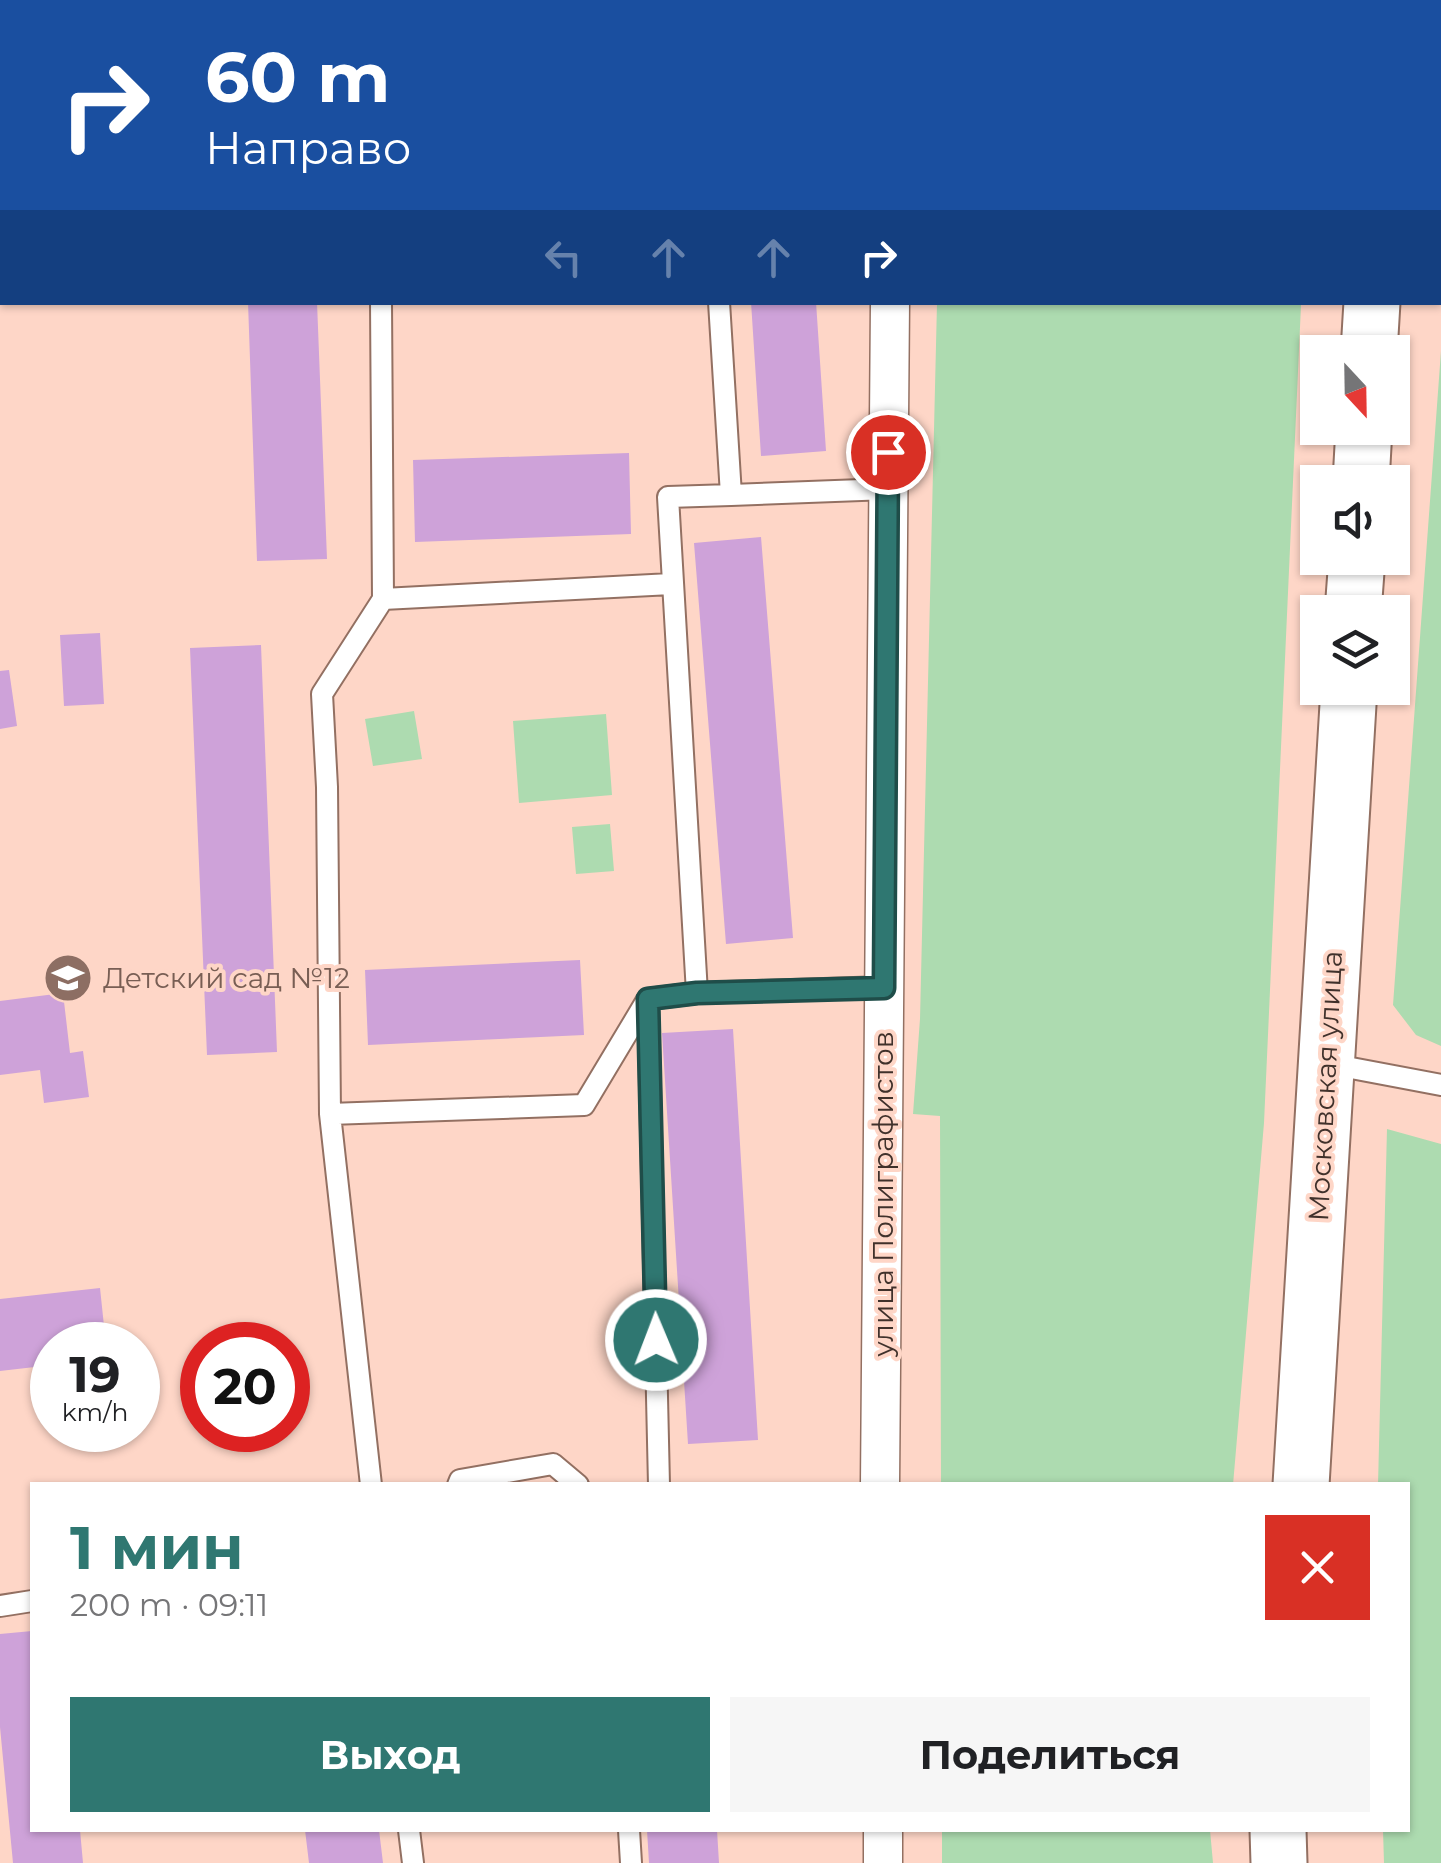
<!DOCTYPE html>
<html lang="ru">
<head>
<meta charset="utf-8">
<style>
	:root { --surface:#fff; --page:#f6f6f6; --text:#202124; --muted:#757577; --accent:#2f7771 }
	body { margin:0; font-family:Montserrat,sans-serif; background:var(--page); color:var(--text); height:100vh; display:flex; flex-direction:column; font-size:38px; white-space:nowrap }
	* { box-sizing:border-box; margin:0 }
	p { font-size:32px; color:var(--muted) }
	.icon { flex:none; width:55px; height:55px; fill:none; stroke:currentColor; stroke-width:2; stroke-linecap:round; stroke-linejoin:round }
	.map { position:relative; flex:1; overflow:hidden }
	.details { position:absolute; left:30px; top:1482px; width:1380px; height:350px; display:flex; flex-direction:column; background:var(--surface); border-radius:0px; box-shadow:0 2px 8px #0004 }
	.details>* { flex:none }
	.banner { position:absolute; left:0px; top:0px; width:1442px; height:305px; box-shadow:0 2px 8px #0004; background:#1a4fa0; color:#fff; overflow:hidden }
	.needle { width:65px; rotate:158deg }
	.tools { position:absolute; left:1300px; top:335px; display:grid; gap:20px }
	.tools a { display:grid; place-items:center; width:110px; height:110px; border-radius:0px; background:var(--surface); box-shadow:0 2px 8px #0004; font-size:50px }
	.speed { position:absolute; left:30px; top:1322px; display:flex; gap:20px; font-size:50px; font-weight:700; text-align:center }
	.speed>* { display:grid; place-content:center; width:130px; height:130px; border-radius:50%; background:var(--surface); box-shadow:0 2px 8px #0004; line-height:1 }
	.speed small { font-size:25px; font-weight:400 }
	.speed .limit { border:15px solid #d22; background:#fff; color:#111 }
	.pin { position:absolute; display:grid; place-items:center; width:85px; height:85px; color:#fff; margin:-42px; border:5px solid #fff; border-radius:50%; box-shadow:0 2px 10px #0007 }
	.me { position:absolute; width:110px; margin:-55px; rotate:359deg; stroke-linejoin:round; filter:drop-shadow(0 0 8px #0008) }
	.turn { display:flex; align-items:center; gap:35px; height:210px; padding:0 40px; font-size:45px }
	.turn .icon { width:130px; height:130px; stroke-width:2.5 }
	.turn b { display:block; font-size:70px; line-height:85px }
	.lanes { display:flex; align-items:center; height:95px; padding:0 40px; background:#0003; justify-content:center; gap:50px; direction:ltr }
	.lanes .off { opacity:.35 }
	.round { display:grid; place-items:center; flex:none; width:105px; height:105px; border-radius:0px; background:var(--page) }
	.headline { display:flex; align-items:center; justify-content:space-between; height:170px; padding:0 40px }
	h1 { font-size:60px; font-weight:700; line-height:75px; color:var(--accent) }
	.action { display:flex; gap:20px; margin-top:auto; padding:20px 40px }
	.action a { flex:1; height:115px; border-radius:0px; background:var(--accent); color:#fff; font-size:40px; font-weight:700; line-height:115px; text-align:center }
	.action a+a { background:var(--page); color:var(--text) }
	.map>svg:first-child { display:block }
</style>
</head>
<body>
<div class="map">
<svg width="1441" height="1863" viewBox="0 0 1441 1863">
	<rect width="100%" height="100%" fill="#fed6c7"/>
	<path fill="#addbb0" d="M 1260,302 L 1301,305 L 1264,1123 L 1233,1485 L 941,1485 L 940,1116 L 913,1114 L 920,1019 L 937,303 Z
		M 1441,351 L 1441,1046 L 1416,1035 L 1393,1005 Z
		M 414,711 L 422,759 L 373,766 L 365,719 Z
		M 606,714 L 612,795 L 519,803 L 513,721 Z
		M 610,824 L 614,871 L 576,874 L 572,827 Z
		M 1387,1129 L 1441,1144 L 1441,1863 L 1384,1863 L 1383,1830 L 1408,1830 L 1408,1485 L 1378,1485 Z
		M 942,1830 L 1210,1830 L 1213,1863 L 942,1863 Z"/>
	<path fill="#cea2d9" d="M 248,302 L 317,302 L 327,559 L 257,561 Z
		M 751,302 L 816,302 L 826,451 L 761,456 Z
		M 629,453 L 631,534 L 415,542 L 413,460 Z
		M 761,537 L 793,938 L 726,944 L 694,543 Z
		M 100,633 L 104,704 L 64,706 L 60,635 Z
		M 261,645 L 277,1052 L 207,1055 L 190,648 Z
		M 9,670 L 17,726 L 0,729 L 0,671 Z
		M 580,960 L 584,1035 L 368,1045 L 365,970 Z
		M 63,993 L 70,1053 L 83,1051 L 89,1097 L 44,1103 L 40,1070 L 0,1075 L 0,1001 Z
		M 733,1029 L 758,1440 L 688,1444 L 662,1033 Z
		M 100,1288 L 106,1345 L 52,1345 L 52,1365 L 0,1371 L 0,1299 Z
		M 32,1631 L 32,1830 L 80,1830 L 83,1863 L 13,1863 L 0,1727 L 0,1634 Z
		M 305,1830 L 379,1830 L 383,1863 L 309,1863 Z
		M 647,1830 L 717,1830 L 719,1863 L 649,1863 Z"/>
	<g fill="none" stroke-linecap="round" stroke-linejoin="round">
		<g stroke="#937062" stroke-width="24">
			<path id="service" d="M 174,0 L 174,2
				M 416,0 L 416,2
				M 700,0 L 700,2
				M 0,115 L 2,115
				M 1440,153 L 1441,153
				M 0,276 L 2,275
				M 381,302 L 383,599
				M 719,302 L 731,495 L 668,497 L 697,993 L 884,987
				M 731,495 L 888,489
				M 1330,1064 L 1441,1085
				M 330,1114 L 584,1105 L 647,1000
				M 371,1485 L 330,1114 L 327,787 L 322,694 L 383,599 L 671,584
				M 458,1485 L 460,1480 L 553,1464 L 578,1485
				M 659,1485 L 648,999 L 697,993
				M 0,1606 L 32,1601
				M 409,1830 L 413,1863
				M 629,1830 L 631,1863"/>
		</g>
		<g stroke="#937062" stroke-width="41">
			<path id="minor" d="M 893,0 L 893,2
				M 880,1485 L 890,302
				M 883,1830 L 883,1863"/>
		</g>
		<g stroke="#937062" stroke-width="59">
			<path id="primary" d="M 1393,2 L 1393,0
				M 1369,352 L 1372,302
				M 1361,482 L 1364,428
				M 1353,612 L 1357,558
				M 1301,1485 L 1349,688
				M 1278,1830 L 1279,1863"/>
		</g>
		<use href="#service" stroke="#fff" stroke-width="20"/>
		<use href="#minor" stroke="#fff" stroke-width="38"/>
		<use href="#primary" stroke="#fff" stroke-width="55"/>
	</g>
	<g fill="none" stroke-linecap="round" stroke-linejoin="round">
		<g stroke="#1f4d49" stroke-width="25">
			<path id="route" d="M 656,1340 L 648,999 L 697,993 L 884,988 L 888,452"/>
		</g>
		<use href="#route" stroke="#2f7771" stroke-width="18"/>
	</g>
	<defs>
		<g id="school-disc" transform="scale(2.5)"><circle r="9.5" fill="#8d6e63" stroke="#fed6c7"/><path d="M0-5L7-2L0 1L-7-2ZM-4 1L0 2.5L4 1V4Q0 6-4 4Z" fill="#fff"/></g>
	</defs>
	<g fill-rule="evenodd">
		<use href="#school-disc" x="68" y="978"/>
	</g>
	<g text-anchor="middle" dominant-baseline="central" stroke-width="8" stroke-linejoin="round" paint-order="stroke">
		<g font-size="28" fill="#785e54" stroke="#fed6c7" text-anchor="start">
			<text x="103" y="978">Детский сад №12</text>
		</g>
		<g font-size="28" fill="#40312b" stroke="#fed6c7">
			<text transform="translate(1325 1086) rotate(-87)">Московская улица</text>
			<text transform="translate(883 1194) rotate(-90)">улица Полиграфистов</text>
		</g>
	</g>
</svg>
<div class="tools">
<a><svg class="needle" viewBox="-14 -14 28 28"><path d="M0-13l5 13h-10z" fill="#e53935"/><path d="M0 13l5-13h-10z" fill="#757577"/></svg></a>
<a><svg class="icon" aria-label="sound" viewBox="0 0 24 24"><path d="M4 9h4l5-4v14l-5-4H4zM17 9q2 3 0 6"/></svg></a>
<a><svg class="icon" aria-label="layers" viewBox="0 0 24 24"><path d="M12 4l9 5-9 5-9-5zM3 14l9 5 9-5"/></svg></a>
</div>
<div class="speed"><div>19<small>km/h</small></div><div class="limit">20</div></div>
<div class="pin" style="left:888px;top:452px;background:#d93025"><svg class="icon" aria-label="arrive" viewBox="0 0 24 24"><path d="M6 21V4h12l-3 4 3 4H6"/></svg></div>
<svg class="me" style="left:656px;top:1340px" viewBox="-20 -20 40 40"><circle r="17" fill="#2f7771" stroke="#fff" stroke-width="3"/><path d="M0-11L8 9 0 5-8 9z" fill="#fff"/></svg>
<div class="banner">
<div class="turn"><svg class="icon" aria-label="right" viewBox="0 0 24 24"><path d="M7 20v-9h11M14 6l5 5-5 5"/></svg><div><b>60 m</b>Направо</div></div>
<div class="lanes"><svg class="icon off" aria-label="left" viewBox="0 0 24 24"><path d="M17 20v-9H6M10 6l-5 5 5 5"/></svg><svg class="icon off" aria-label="ahead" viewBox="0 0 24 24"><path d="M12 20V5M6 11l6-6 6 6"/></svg><svg class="icon off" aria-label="ahead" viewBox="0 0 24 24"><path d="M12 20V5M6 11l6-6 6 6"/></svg><svg class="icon" aria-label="right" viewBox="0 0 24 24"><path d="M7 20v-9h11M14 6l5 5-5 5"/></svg></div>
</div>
<section class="details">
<div class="headline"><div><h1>1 мин</h1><p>200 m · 09:11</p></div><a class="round" style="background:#d93025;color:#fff"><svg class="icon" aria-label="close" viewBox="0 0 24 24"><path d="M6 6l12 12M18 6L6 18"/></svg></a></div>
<div class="action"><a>Выход</a><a>Поделиться</a></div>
</section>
</div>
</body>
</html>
